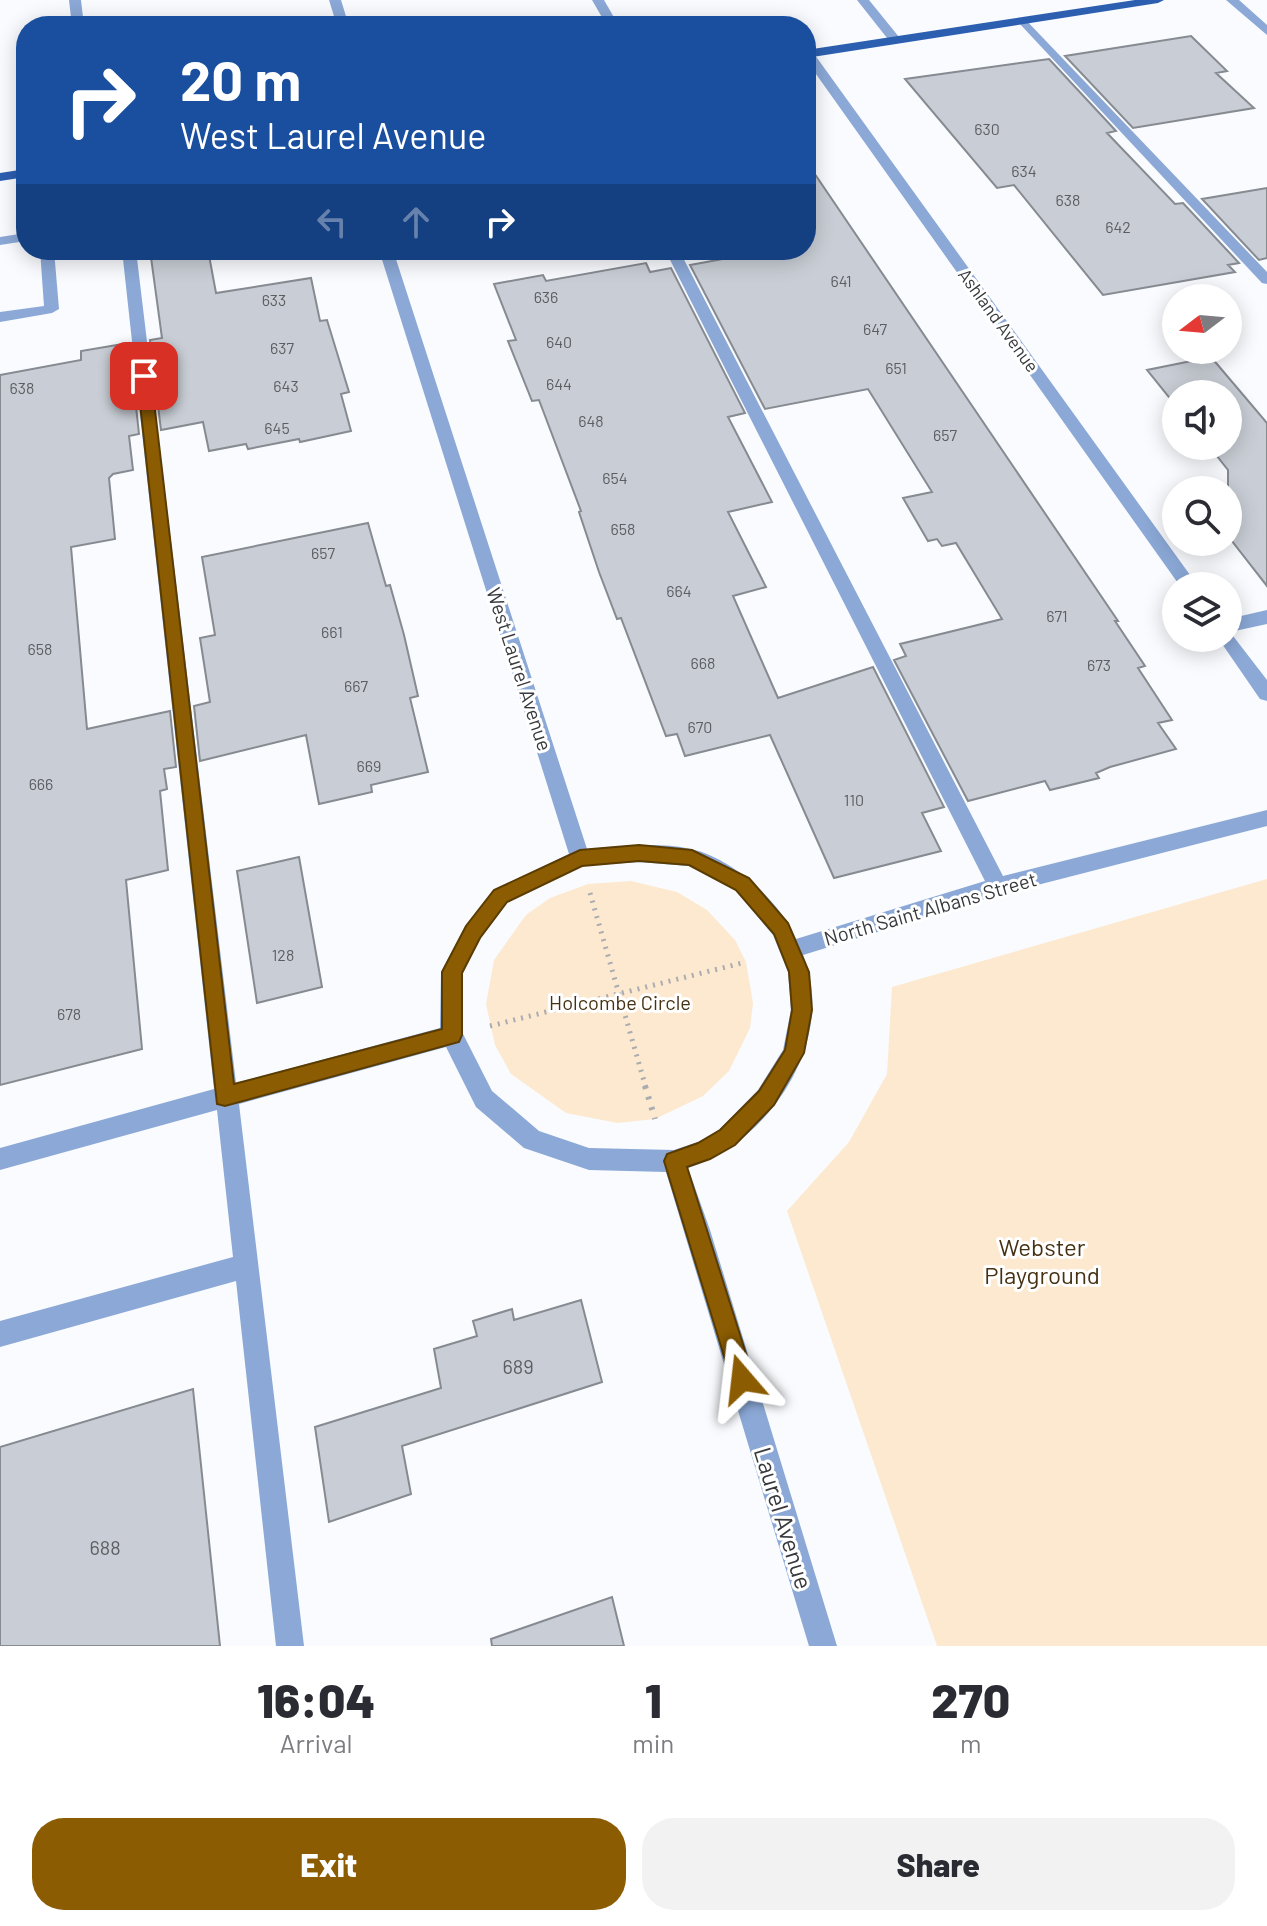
<!DOCTYPE html>
<html lang="en">
<head>
<meta charset="utf-8">
<style>
	:root { --surface:#fff; --page:#f2f2f3; --text:#2b2b33; --muted:#7c7c81; --accent:#8b5c01 }
	body { margin:0; font-family:Barlow,sans-serif; background:var(--page); color:var(--text); height:100vh; display:flex; flex-direction:column; font-size:30px; white-space:nowrap }
	* { box-sizing:border-box; margin:0 }
	p { font-size:26px; color:var(--muted) }
	.icon { flex:none; width:44px; height:44px; fill:none; stroke:currentColor; stroke-width:2; stroke-linecap:round; stroke-linejoin:round }
	.map { position:relative; height:1646px; overflow:hidden }
	.sheet { display:flex; flex-direction:column; background:var(--surface); flex:1 }
	.sheet>* { flex:none }
	.top-card { position:absolute; left:16px; top:16px; width:800px; height:244px; border-radius:32px; box-shadow:0 4px 20px #0003; background:#1a4fa0; color:#fff; overflow:hidden }
	.needle { width:52px; rotate:254deg }
	.fabs { position:absolute; left:1162px; top:284px; display:grid; gap:16px }
	.fabs a { display:grid; place-items:center; width:80px; height:80px; border-radius:50%; background:var(--surface); box-shadow:0 4px 20px #0003; font-size:40px }
	.pin { position:absolute; display:grid; place-items:center; width:68px; height:68px; color:#fff; margin:-34px; border-radius:16px; box-shadow:0 4px 12px #0006 }
	.me { position:absolute; width:88px; margin:-44px; rotate:343deg; stroke-linejoin:round; filter:drop-shadow(0 0 6px #0008) }
	.turn { display:flex; align-items:center; gap:28px; height:168px; padding:0 32px; font-size:36px }
	.turn .icon { width:104px; height:104px; stroke-width:2.5 }
	.turn b { display:block; font-size:56px; line-height:68px }
	.lanes { display:flex; align-items:center; height:76px; padding:0 32px; background:#0003; justify-content:center; gap:40px; direction:ltr }
	.lanes .off { opacity:.35 }
	.eta { display:flex; justify-content:space-evenly; align-items:center; height:136px; text-align:center }
	.eta b { font-size:48px; font-weight:800; line-height:56px }
	.primary-button { display:flex; gap:16px; margin-top:auto; padding:16px 32px }
	.primary-button a { flex:1; height:92px; border-radius:32px; background:var(--accent); color:#fff; font-size:32px; font-weight:800; line-height:92px; text-align:center }
	.primary-button a+a { background:var(--page); color:var(--text) }
	.map>svg:first-child { display:block }
</style>
</head>
<body>
<div class="map">
<svg width="1267" height="1646" viewBox="0 0 1267 1646">
	<rect width="100%" height="100%" fill="#f9fbfe"/>
	<path fill="#fde9cf" d="M 1267,879 L 1267,1646 L 937,1646 L 787,1211 L 849,1142 L 887,1074 L 892,987 Z
		M 631,881 L 677,892 L 707,910 L 735,940 L 746,962 L 753,1003 L 750,1028 L 729,1071 L 703,1096 L 655,1119 L 618,1123 L 566,1113 L 511,1074 L 495,1045 L 486,1004 L 494,960 L 526,915 L 550,898 L 588,884 Z"/>
	<path fill="#c9ced6" stroke="#868a91" stroke-width="2" d="M 1191,36 L 1227,71 L 1216,73 L 1254,108 L 1133,128 L 1065,56 Z
		M 1049,59 L 1116,131 L 1107,133 L 1175,204 L 1183,203 L 1239,263 L 1228,265 L 1235,272 L 1103,295 L 1014,185 L 997,188 L 905,79 Z
		M 806,161 L 1118,621 L 1115,621 L 1145,666 L 1138,668 L 1172,720 L 1158,723 L 1176,749 L 1110,767 L 1096,773 L 1099,778 L 1050,790 L 1045,781 L 968,801 L 894,660 L 906,656 L 900,644 L 1002,619 L 956,543 L 942,546 L 937,539 L 928,541 L 903,498 L 932,492 L 868,389 L 765,409 L 690,265 L 772,250 L 806,250 Z
		M 1267,188 L 1267,258 L 1259,260 L 1202,199 Z
		M 150,250 L 208,250 L 216,293 L 311,278 L 320,321 L 327,320 L 349,392 L 341,394 L 351,431 L 300,442 L 299,439 L 248,449 L 246,444 L 209,451 L 203,422 L 161,430 L 150,340 L 162,338 Z
		M 646,263 L 650,272 L 671,268 L 745,413 L 728,417 L 772,502 L 728,512 L 766,587 L 733,596 L 778,698 L 873,667 L 944,807 L 922,813 L 941,851 L 834,878 L 770,735 L 685,756 L 677,734 L 666,736 L 621,618 L 617,619 L 599,572 L 579,512 L 581,511 L 539,400 L 532,401 L 508,341 L 516,340 L 494,284 L 543,275 L 546,281 Z
		M 129,343 L 139,434 L 129,436 L 133,470 L 113,474 L 109,478 L 115,539 L 71,547 L 87,729 L 170,711 L 176,767 L 164,769 L 167,789 L 160,791 L 168,870 L 126,880 L 142,1049 L 0,1085 L 0,375 L 81,360 L 81,351 Z
		M 1211,357 L 1267,423 L 1267,586 L 1228,536 L 1228,470 L 1209,446 L 1228,446 L 1228,394 L 1176,394 L 1176,406 L 1147,370 Z
		M 368,523 L 386,586 L 390,585 L 404,635 L 418,696 L 410,698 L 428,772 L 371,785 L 372,792 L 319,804 L 306,735 L 200,761 L 194,706 L 210,702 L 200,638 L 215,635 L 202,557 Z
		M 299,857 L 322,987 L 257,1003 L 237,871 Z
		M 581,1300 L 602,1382 L 402,1446 L 411,1494 L 329,1522 L 315,1427 L 441,1388 L 434,1349 L 477,1336 L 473,1321 L 512,1309 L 514,1320 Z
		M 193,1389 L 220,1646 L 0,1646 L 0,1447 Z
		M 612,1597 L 624,1646 L 492,1646 L 491,1639 Z"/>
	<g fill="none" stroke-linecap="round" stroke-linejoin="round">
		<path stroke="#aaacaf" stroke-width="5" stroke-dasharray="2 6" stroke-linecap="butt" d="M 590,893 L 646,1088
			M 490,1026 L 746,962"/>
		<path stroke="#aaacaf" stroke-width="6" stroke-dasharray="3 8" stroke-linecap="butt" d="M 645,1086 L 655,1119"/>
		<path fill="#8ba8d6" fill-rule="evenodd" d="M 69,0 L 81,0 L 84,26 L 72,26 Z
			M 329,0 L 341,0 L 349,26 L 337,26 Z
			M 592,0 L 604,0 L 619,26 L 607,26 Z
			M 857,0 L 869,0 L 899,37 L 899,43 L 891,43 Z
			M 1226,0 L 1239,0 L 1267,25 L 1267,35 Z
			M 1023,17 L 1267,272 L 1267,284 L 1262,283 L 1019,23 L 1017,21 Z
			M 806,51 L 812,51 L 1198,586 L 1180,586 L 806,60 Z
			M 26,233 L 26,241 L 0,245 L 0,237 Z
			M 40,250 L 54,250 L 59,309 L 52,313 L 0,322 L 0,312 L 44,306 Z
			M 122,250 L 136,250 L 236,1083 L 440,1028 L 441,972 L 466,925 L 494,890 L 569,854 L 379,250 L 393,250 L 587,849 C 622,846 657,842 691,849 C 732,858 780,901 796,939 L 985,881 L 665,250 L 679,250 L 1003,876 L 1267,810 L 1267,826 L 998,895 L 803,955 C 838,1039 770,1142 688,1168 L 710,1230 L 837,1646 L 809,1646 L 666,1172 L 589,1170 L 524,1148 L 476,1107 L 446,1047 L 239,1104 L 304,1646 L 276,1646 L 236,1281 L 0,1347 L 0,1321 L 233,1257 L 217,1110 L 0,1170 L 0,1148 L 214,1089 ZM 639,862 L 689,866 L 735,890 L 773,935 L 788,972 L 791,1010 L 783,1050 L 758,1090 L 719,1130 L 698,1142 L 674,1150 L 589,1148 L 539,1131 L 492,1091 L 463,1034 L 460,1018 L 463,973 L 480,939 L 508,902 L 582,866 Z
			M 1267,610 L 1267,624 L 1230,632 L 1267,680 L 1267,701 L 1260,699 L 1218,638 L 1228,638 L 1228,619 Z"/>
		<path fill="#2c5fb0" fill-rule="evenodd" d="M 1135,0 L 1164,0 L 1158,3 L 806,58 L 806,50 Z
			M 26,169 L 26,177 L 0,181 L 0,173 Z"/>
	</g>
	<path fill="#8b5c01" stroke="#5a3c01" stroke-width="2" d="M 144,372 L 151,376 L 234,1084 L 442,1029 L 442,972 L 466,926 L 494,890 L 580,850 L 639,845 L 692,850 L 749,878 L 788,923 L 809,972 L 812,1010 L 804,1053 L 774,1105 L 735,1145 L 710,1159 L 687,1167 L 754,1379 L 751,1387 L 742,1390 L 734,1387 L 731,1379 L 664,1161 L 667,1154 L 698,1143 L 720,1130 L 759,1091 L 785,1050 L 792,1010 L 789,972 L 774,934 L 736,890 L 689,865 L 639,861 L 582,866 L 507,902 L 480,938 L 462,973 L 462,1035 L 459,1042 L 225,1106 L 217,1104 L 137,376 Z"/>
	<g text-anchor="middle" dominant-baseline="central" stroke-width="6" stroke-linejoin="round" paint-order="stroke">
		<g font-size="16" fill="#5c5e62">
			<text x="987" y="128">630</text>
			<text x="1024" y="170">634</text>
			<text x="1068" y="199">638</text>
			<text x="1118" y="226">642</text>
			<text x="841" y="280">641</text>
			<text x="546" y="296">636</text>
			<text x="274" y="299">633</text>
			<text x="875" y="328">647</text>
			<text x="559" y="341">640</text>
			<text x="282" y="347">637</text>
			<text x="896" y="367">651</text>
			<text x="559" y="383">644</text>
			<text x="286" y="385">643</text>
			<text x="22" y="387">638</text>
			<text x="591" y="420">648</text>
			<text x="277" y="427">645</text>
			<text x="945" y="434">657</text>
			<text x="615" y="477">654</text>
			<text x="623" y="528">658</text>
			<text x="323" y="552">657</text>
			<text x="679" y="590">664</text>
			<text x="1057" y="615">671</text>
			<text x="332" y="631">661</text>
			<text x="40" y="648">658</text>
			<text x="703" y="662">668</text>
			<text x="1099" y="664">673</text>
			<text x="356" y="685">667</text>
			<text x="700" y="726">670</text>
			<text x="369" y="765">669</text>
			<text x="41" y="783">666</text>
			<text x="854" y="799">110</text>
			<text x="283" y="954">128</text>
			<text x="69" y="1013">678</text>
		</g>
		<g font-size="18" fill="#37393c" stroke="#fff">
			<text transform="translate(999 320) rotate(54)">Ashland Avenue</text>
		</g>
		<g font-size="20" fill="#37393c" stroke="#fff">
			<text transform="translate(520 669) rotate(72)">West Laurel Avenue</text>
			<text transform="translate(930 908) rotate(-16)">North Saint Albans Street</text>
		</g>
		<g font-size="20" fill="#463113" stroke="#fff">
			<text x="620" y="1002">Holcombe Circle</text>
		</g>
		<g font-size="20" fill="#5c5e62">
			<text x="518" y="1366">689</text>
			<text x="105" y="1547">688</text>
		</g>
		<g font-size="24" fill="#463113" stroke="#fff">
			<text x="1042" y="1246">Webster<tspan x="1042" dy="28">Playground</tspan></text>
		</g>
		<g font-size="24" fill="#37393c" stroke="#fff">
			<text transform="translate(784 1518) rotate(73)">Laurel Avenue</text>
		</g>
	</g>
</svg>
<div class="fabs">
<a><svg class="needle" viewBox="-14 -14 28 28"><path d="M0-13l5 13h-10z" fill="#e53935"/><path d="M0 13l5-13h-10z" fill="#7c7c81"/></svg></a>
<a><svg class="icon" aria-label="sound" viewBox="0 0 24 24"><path d="M4 9h4l5-4v14l-5-4H4zM17 9q2 3 0 6"/></svg></a>
<a><svg class="icon" aria-label="search" viewBox="0 0 24 24"><circle cx="10" cy="10" r="6"/><path d="M15 15l6 6"/></svg></a>
<a><svg class="icon" aria-label="layers" viewBox="0 0 24 24"><path d="M12 4l9 5-9 5-9-5zM3 14l9 5 9-5"/></svg></a>
</div>
<div class="pin" style="left:144px;top:376px;background:#d93025"><svg class="icon" aria-label="arrive" viewBox="0 0 24 24"><path d="M6 21V4h12l-3 4 3 4H6"/></svg></div>
<svg class="me" style="left:742px;top:1379px" viewBox="-20 -20 40 40"><path d="M0-17L14 15 0 8-14 15z" fill="#8b5c01" stroke="#fff" stroke-width="4"/></svg>
<div class="top-card">
<div class="turn"><svg class="icon" aria-label="right" viewBox="0 0 24 24"><path d="M7 20v-9h11M14 6l5 5-5 5"/></svg><div><b>20 m</b>West Laurel Avenue</div></div>
<div class="lanes"><svg class="icon off" aria-label="left" viewBox="0 0 24 24"><path d="M17 20v-9H6M10 6l-5 5 5 5"/></svg><svg class="icon off" aria-label="ahead" viewBox="0 0 24 24"><path d="M12 20V5M6 11l6-6 6 6"/></svg><svg class="icon" aria-label="right" viewBox="0 0 24 24"><path d="M7 20v-9h11M14 6l5 5-5 5"/></svg></div>
</div>
</div>
<section class="sheet">
<div class="eta">
<div><b>16:04</b><p>Arrival</p></div>
<div><b>1</b><p>min</p></div>
<div><b>270</b><p>m</p></div>
</div>
<div class="primary-button"><a>Exit</a><a>Share</a></div>
</section>
</body>
</html>
